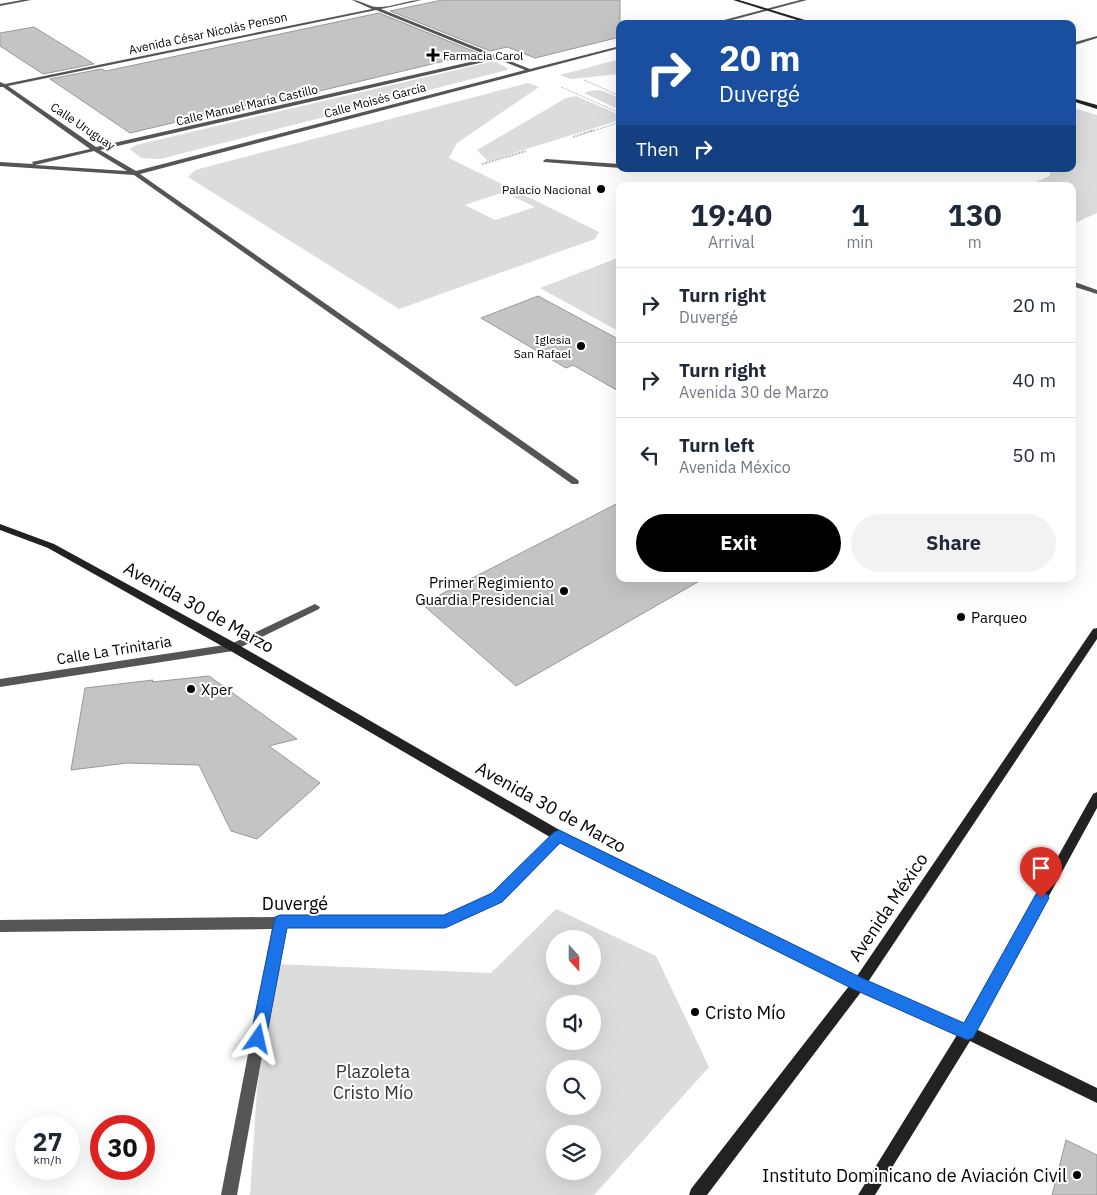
<!DOCTYPE html>
<html lang="en">
<head>
<meta charset="utf-8">
<style>
	:root { --surface:#fff; --page:#f2f2f3; --text:#1f2937; --muted:#747a83; --line:#e0e1e3; --accent:#000 }
	body { margin:0; font-family:"IBM Plex Sans",sans-serif; background:var(--page); color:var(--text); height:100vh; display:flex; flex-direction:column; font-size:19px; white-space:nowrap }
	* { box-sizing:border-box; margin:0 }
	p { font-size:16px; color:var(--muted) }
	.icon { flex:none; width:28px; height:28px; fill:none; stroke:currentColor; stroke-width:2; stroke-linecap:round; stroke-linejoin:round }
	.map { position:relative; flex:1; overflow:hidden }
	.details { position:absolute; left:616px; top:182px; width:460px; height:400px; display:flex; flex-direction:column; background:var(--surface); border-radius:10px; box-shadow:0 5px 20px #0002 }
	.details>* { flex:none }
	.top-card { position:absolute; left:616px; top:20px; width:460px; height:152px; border-radius:10px; box-shadow:0 5px 20px #0002; background:#1a4fa0; color:#fff; overflow:hidden }
	.needle { width:32px; rotate:159deg }
	.buttons { position:absolute; left:546px; top:930px; display:grid; gap:10px }
	.buttons a { display:grid; place-items:center; width:55px; height:55px; border-radius:50%; background:var(--surface); box-shadow:0 5px 20px #0002; font-size:25px }
	.speed { position:absolute; left:15px; top:1115px; display:flex; gap:10px; font-size:25px; font-weight:700; text-align:center }
	.speed>* { display:grid; place-content:center; width:65px; height:65px; border-radius:50%; background:var(--surface); box-shadow:0 5px 20px #0002; line-height:1 }
	.speed small { font-size:12px; font-weight:400 }
	.speed .limit { border:8px solid #d22; background:#fff; color:#111 }
	.pin { position:absolute; display:grid; place-items:center; width:42px; height:42px; color:#fff; margin:-51px -21px; border-radius:50% 50% 50% 0; rotate:-45deg; box-shadow:0 0 5px #0007 }
	.pin .icon { rotate:45deg }
	.me { position:absolute; width:55px; margin:-28px; rotate:11deg; stroke-linejoin:round; filter:drop-shadow(0 0 4px #0008) }
	.turn { display:flex; align-items:center; gap:18px; height:105px; padding:0 20px; font-size:22px }
	.turn .icon { width:65px; height:65px; stroke-width:2.5 }
	.turn b { display:block; font-size:35px; line-height:42px }
	.then { display:flex; align-items:center; height:48px; padding:0 20px; background:#0003; gap:10px; font-size:19px }
	.eta { display:flex; justify-content:space-evenly; align-items:center; height:85px; text-align:center }
	.eta b { font-size:30px; font-weight:700; line-height:35px }
	.cta { display:flex; gap:10px; margin-top:auto; padding:10px 20px }
	.cta a { flex:1; height:58px; border-radius:30px; background:var(--accent); color:#fff; font-size:20px; font-weight:700; line-height:58px; text-align:center }
	.cta a+a { background:var(--page); color:var(--text) }
	ul { padding:0; list-style:none }
	li { display:flex; align-items:center; gap:15px; height:75px; padding:0 20px; border-top:1px solid var(--line) }
	li div { flex:1 }
	li b { display:block; font-size:19px }
	li em { font-style:normal }
	.map>svg:first-child { display:block }
</style>
</head>
<body>
<div class="map">
<svg width="1097" height="1195" viewBox="0 0 1097 1195">
	<rect width="100%" height="100%" fill="#fff"/>
	<path fill="#dcdcdc" fill-rule="evenodd" d="M 620,59 L 620,74 L 571,79 L 560,75 Z
		M 490,62 L 496,62 L 507,68 L 507,70 L 160,159 L 141,158 L 130,149 L 136,145 Z
		M 528,83 L 539,87 L 457,143 L 449,158 L 599,232 L 595,239 L 399,309 L 188,177 L 195,170 ZM 504,192 L 535,207 L 495,220 L 465,205 Z
		M 600,90 L 620,98 L 620,110 L 584,93 L 589,91 Z
		M 576,96 L 620,115 L 620,120 L 488,161 L 477,150 L 566,98 Z
		M 1073,108 L 1097,115 L 1097,213 L 1073,224 L 1072,186 L 1026,186 L 1050,176 L 1050,169 L 1072,169 Z
		M 620,257 L 620,332 L 540,288 Z
		M 556,909 L 656,956 L 709,1067 L 594,1195 L 250,1195 L 257,1089 L 274,964 L 491,973 ZM 555,939 L 592,939 L 592,976 L 555,976 ZM 555,1004 L 592,1004 L 592,1041 L 555,1041 ZM 555,1069 L 592,1069 L 592,1106 L 555,1106 ZM 555,1134 L 592,1134 L 592,1171 L 555,1171 Z"/>
	<path fill="#c4c4c4" stroke="#999" d="M 442,0 L 620,0 L 620,37 L 535,58 L 507,47 L 490,51 L 390,11 Z
		M 379,13 L 478,53 L 282,100 L 278,98 L 130,133 L 50,79 L 101,69 L 106,71 Z
		M 34,27 L 94,64 L 43,74 L 0,46 L 0,33 Z
		M 538,296 L 620,340 L 620,392 L 573,365 L 566,368 L 481,318 Z
		M 620,502 L 620,579 L 703,579 L 516,686 L 422,604 Z
		M 209,676 L 297,739 L 269,746 L 320,783 L 257,839 L 231,831 L 199,765 L 127,763 L 71,770 L 85,688 L 153,680 L 152,682 Z
		M 1066,1140 L 1097,1155 L 1097,1195 L 1052,1195 Z"/>
	<g fill="none" stroke-linecap="round" stroke-linejoin="round">
		<path stroke="#777" stroke-width="1" stroke-dasharray="0.5 1" stroke-linecap="butt" d="M 584,80 L 620,96
			M 561,87 L 620,113
			M 590,132 L 620,122"/>
		<path stroke="#777" stroke-width="2" stroke-dasharray="0.5 1" stroke-linecap="butt" d="M 573,137 L 594,130
			M 482,164 L 526,151"/>
		<path fill="#555" fill-rule="evenodd" d="M 546,159 L 620,164 L 620,168 L 544,162 L 543,161 Z
			M 1072,281 L 1097,290 L 1097,294 L 1072,286 Z"/>
		<path fill="#555" fill-rule="evenodd" d="M 22,0 L 31,0 L 0,6 L 0,4 Z
			M 352,0 C 361,0 370,8 379,7 C 393,7 407,0 422,0 L 381,9 L 530,69 L 620,46 L 620,48 L 140,174 L 578,480 L 579,482 L 578,484 L 572,484 L 134,175 L 0,166 L 0,162 L 33,164 L 32,162 L 90,149 L 3,87 L 0,87 L 0,82 L 5,84 L 372,9 ZM 376,10 L 492,57 L 96,147 L 8,86 ZM 497,59 L 525,70 L 136,171 L 100,150 ZM 94,151 L 127,171 L 35,165 Z
			M 800,0 L 807,0 L 717,24 L 709,24 Z
			M 1097,36 L 1097,38 L 1072,46 L 1072,43 Z
			M 315,604 L 320,607 L 319,609 L 233,651 L 0,687 L 0,679 L 231,644 Z
			M 559,831 L 563,832 L 565,836 L 563,840 L 502,902 L 445,927 L 285,928 L 237,1195 L 221,1195 L 272,929 L 0,932 L 0,920 L 444,915 L 492,894 L 555,832 Z"/>
		<path fill="#222" fill-rule="evenodd" d="M 733,0 L 739,0 L 818,24 L 810,24 Z
			M 1072,98 L 1097,105 L 1097,109 L 1072,101 Z
			M 0,524 L 54,544 L 237,644 L 563,832 L 857,976 L 1093,629 L 1097,628 L 1097,639 L 868,982 L 964,1024 L 1093,794 L 1097,792 L 1097,808 L 976,1029 L 1097,1088 L 1097,1103 L 970,1041 L 875,1195 L 858,1195 L 957,1035 L 861,992 L 707,1195 L 689,1195 L 691,1189 L 849,986 L 555,840 L 229,650 L 48,548 L 0,530 Z"/>
	</g>
	<path fill="#1a73e8" stroke="#114b97" d="M 559,830 L 864,979 L 964,1023 L 1036,894 L 1041,892 L 1047,894 L 1049,898 L 973,1038 L 967,1040 L 853,989 L 560,843 L 502,902 L 445,928 L 287,928 L 266,1039 L 264,1044 L 258,1046 L 253,1044 L 250,1039 L 275,917 L 280,915 L 444,915 L 492,893 L 554,832 Z"/>
	<g fill="#000" stroke="#fff" stroke-width="2">
		<path d="M430.5 47.5h5v5h5v5h-5v5h-5v-5h-5v-5h5z"/>
		<circle cx="601" cy="189" r="5"/>
		<circle cx="581" cy="346" r="5"/>
		<circle cx="564" cy="591" r="5"/>
		<circle cx="961" cy="617" r="5"/>
		<circle cx="191" cy="689" r="5"/>
		<circle cx="695" cy="1012" r="5"/>
		<circle cx="1077" cy="1175" r="5"/>
	</g>
	<g text-anchor="middle" dominant-baseline="central" stroke-width="4" stroke-linejoin="round" paint-order="stroke">
		<g font-size="12" fill="#000" stroke="#fff">
			<text transform="translate(208 33) rotate(-12)">Avenida César Nicolás Penson</text>
			<text transform="translate(375 100) rotate(-15)">Calle Moisés García</text>
			<text transform="translate(247 105) rotate(-13)">Calle Manuel María Castillo</text>
			<text transform="translate(83 126) rotate(34)">Calle Uruguay</text>
		</g>
		<g font-size="12" fill="#000" stroke="#fff" text-anchor="end">
			<text x="443" y="55" text-anchor="start">Farmacia Carol</text>
			<text x="591" y="189">Palacio Nacional</text>
			<text x="571" y="339">Iglesia<tspan x="571" dy="14">San Rafael</tspan></text>
		</g>
		<g font-size="15" fill="#000" stroke="#fff" text-anchor="start">
			<text x="554" y="582" text-anchor="end">Primer Regimiento<tspan x="554" dy="17">Guardia Presidencial</tspan></text>
			<text x="971" y="617">Parqueo</text>
			<text x="201" y="689">Xper</text>
		</g>
		<g font-size="15" fill="#000" stroke="#fff">
			<text transform="translate(114 650) rotate(-9)">Calle La Trinitaria</text>
		</g>
		<g font-size="18" fill="#000" stroke="#fff">
			<text transform="translate(199 607) rotate(29)">Avenida 30 de Marzo</text>
			<text transform="translate(551 807) rotate(29)">Avenida 30 de Marzo</text>
			<text x="295" y="903">Duvergé</text>
			<text transform="translate(888 907) rotate(-56)">Avenida México</text>
		</g>
		<g font-size="18" fill="#000" stroke="#fff" text-anchor="start">
			<text x="705" y="1012">Cristo Mío</text>
			<text x="1067" y="1175" text-anchor="end">Instituto Dominicano de Aviación Civil</text>
		</g>
		<g font-size="18" fill="#333" stroke="#fff">
			<text x="373" y="1071">Plazoleta<tspan x="373" dy="21">Cristo Mío</tspan></text>
		</g>
	</g>
</svg>
<div class="buttons">
<a><svg class="needle" viewBox="-14 -14 28 28"><path d="M0-13l5 13h-10z" fill="#e53935"/><path d="M0 13l5-13h-10z" fill="#747a83"/></svg></a>
<a><svg class="icon" aria-label="sound" viewBox="0 0 24 24"><path d="M4 9h4l5-4v14l-5-4H4zM17 9q2 3 0 6"/></svg></a>
<a><svg class="icon" aria-label="search" viewBox="0 0 24 24"><circle cx="10" cy="10" r="6"/><path d="M15 15l6 6"/></svg></a>
<a><svg class="icon" aria-label="layers" viewBox="0 0 24 24"><path d="M12 4l9 5-9 5-9-5zM3 14l9 5 9-5"/></svg></a>
</div>
<div class="speed"><div>27<small>km/h</small></div><div class="limit">30</div></div>
<div class="pin" style="left:1041px;top:898px;background:#d93025"><svg class="icon" aria-label="arrive" viewBox="0 0 24 24"><path d="M6 21V4h12l-3 4 3 4H6"/></svg></div>
<svg class="me" style="left:258px;top:1039px" viewBox="-20 -20 40 40"><path d="M0-17L14 15 0 8-14 15z" fill="#1a73e8" stroke="#fff" stroke-width="4"/></svg>
<div class="top-card">
<div class="turn"><svg class="icon" aria-label="right" viewBox="0 0 24 24"><path d="M7 20v-9h11M14 6l5 5-5 5"/></svg><div><b>20 m</b>Duvergé</div></div>
<div class="then">Then<svg class="icon" aria-label="right" viewBox="0 0 24 24"><path d="M7 20v-9h11M14 6l5 5-5 5"/></svg></div>
</div>
<section class="details">
<div class="eta">
<div><b>19:40</b><p>Arrival</p></div>
<div><b>1</b><p>min</p></div>
<div><b>130</b><p>m</p></div>
</div>
<ul>
<li><svg class="icon" aria-label="right" viewBox="0 0 24 24"><path d="M7 20v-9h11M14 6l5 5-5 5"/></svg><div><b>Turn right</b><p>Duvergé</p></div><em>20 m</em></li>
<li><svg class="icon" aria-label="right" viewBox="0 0 24 24"><path d="M7 20v-9h11M14 6l5 5-5 5"/></svg><div><b>Turn right</b><p>Avenida 30 de Marzo</p></div><em>40 m</em></li>
<li><svg class="icon" aria-label="left" viewBox="0 0 24 24"><path d="M17 20v-9H6M10 6l-5 5 5 5"/></svg><div><b>Turn left</b><p>Avenida México</p></div><em>50 m</em></li>
</ul>
<div class="cta"><a>Exit</a><a>Share</a></div>
</section>
</div>
</body>
</html>
